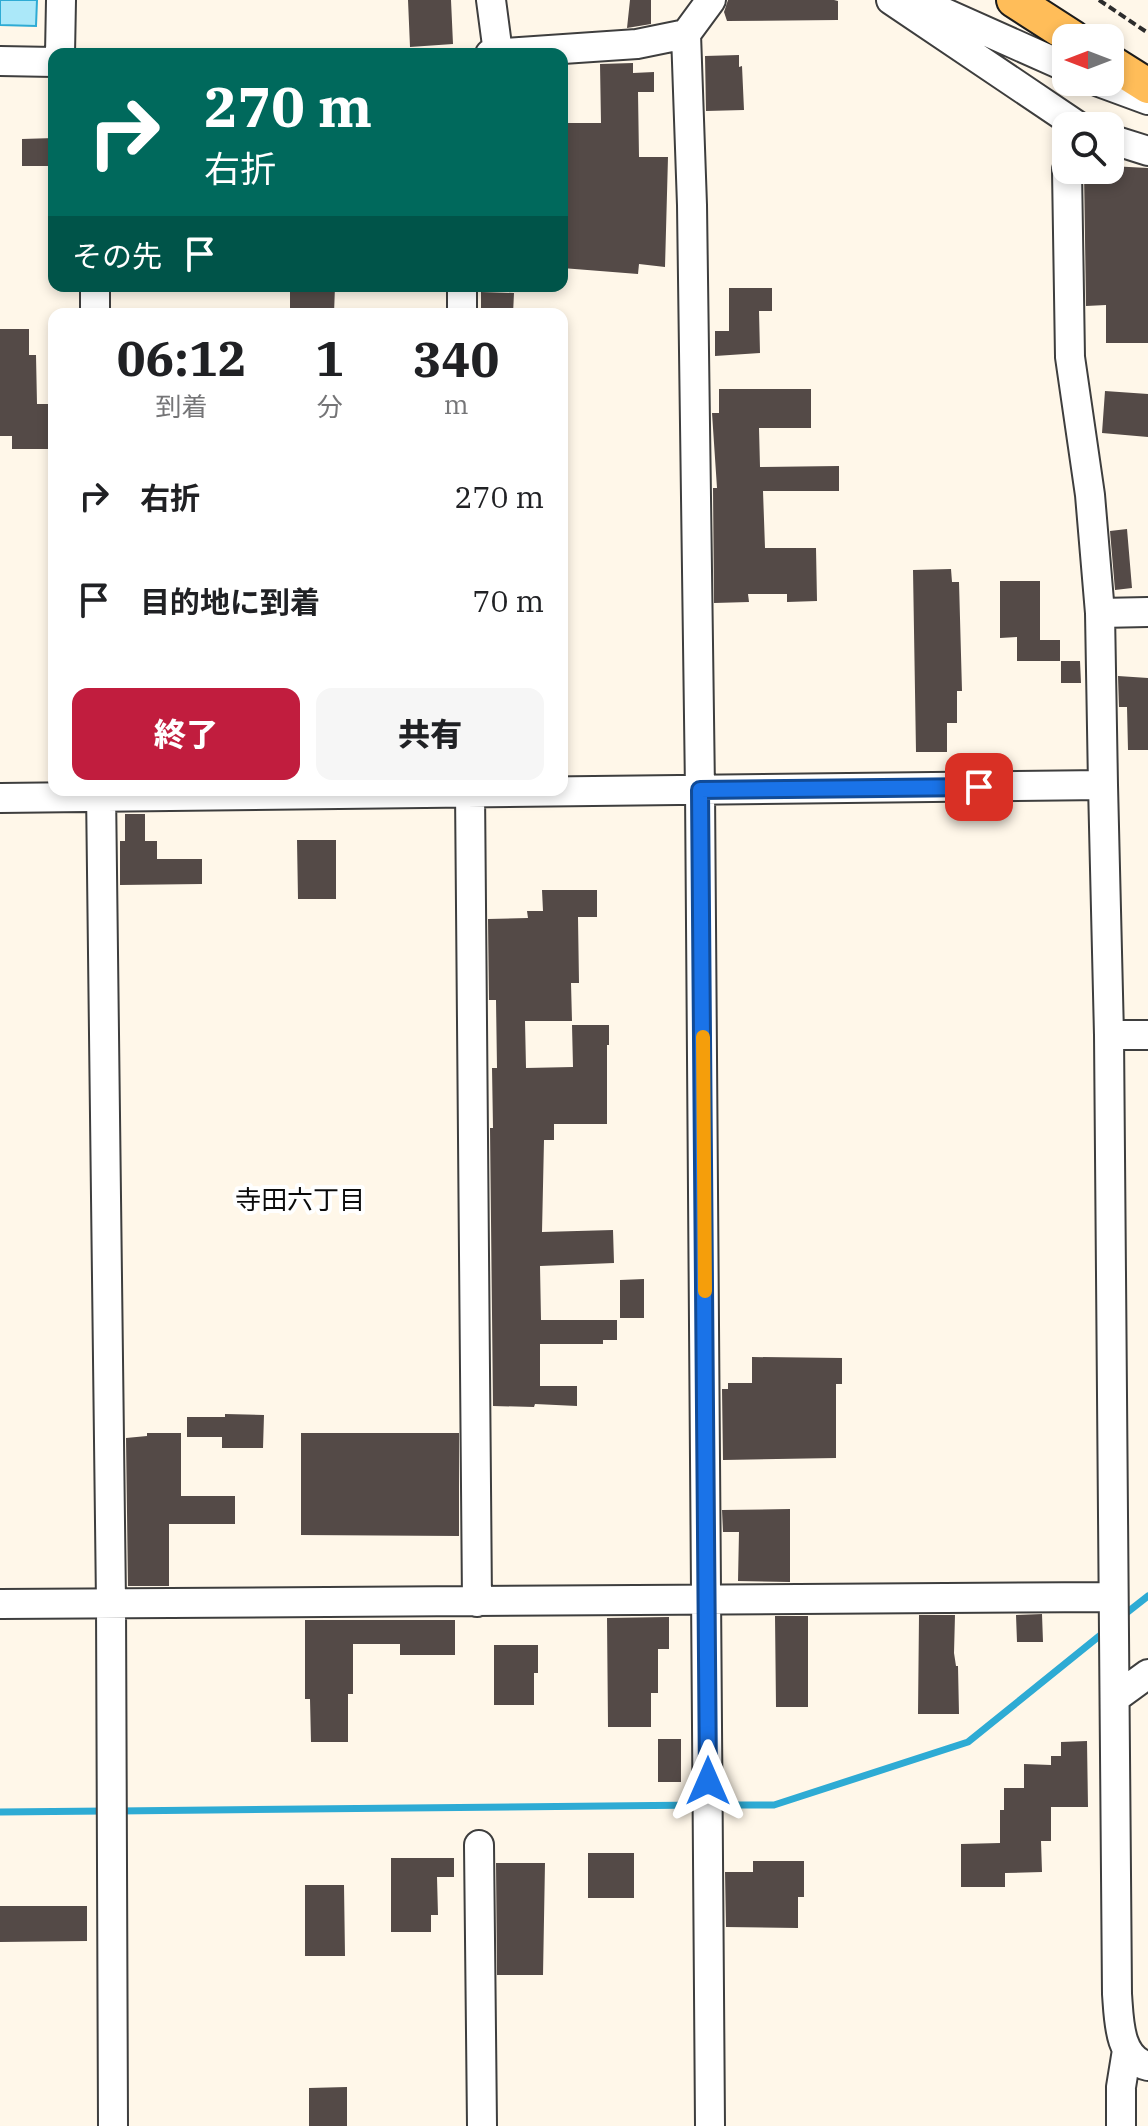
<!DOCTYPE html>
<html lang="ja">
<head>
<meta charset="utf-8">
<style>
	:root { --surface:#fff; --page:#f6f6f6; --text:#202124; --muted:#757577; --accent:#c11d3e }
	body { margin:0; font-family:"IBM Plex Serif","Noto Sans JP",serif; background:var(--page); color:var(--text); height:100vh; display:flex; flex-direction:column; font-size:30px; white-space:nowrap }
	* { box-sizing:border-box; margin:0 }
	p { font-size:26px; color:var(--muted) }
	.icon { flex:none; width:44px; height:44px; fill:none; stroke:currentColor; stroke-width:2; stroke-linecap:round; stroke-linejoin:round }
	.map { position:relative; flex:1; overflow:hidden }
	.details { position:absolute; left:48px; top:308px; width:520px; height:488px; display:flex; flex-direction:column; background:var(--surface); border-radius:16px; box-shadow:0 4px 12px #0003 }
	.details>* { flex:none }
	.guide { position:absolute; left:48px; top:48px; width:520px; height:244px; border-radius:16px; box-shadow:0 4px 12px #0003; background:#00695c; color:#fff; overflow:hidden }
	.needle { width:52px; rotate:270deg }
	.tools { position:absolute; left:1052px; top:24px; display:grid; gap:16px }
	.tools a { display:grid; place-items:center; width:72px; height:72px; border-radius:16px; background:var(--surface); box-shadow:0 4px 12px #0003; font-size:40px }
	.pin { position:absolute; display:grid; place-items:center; width:68px; height:68px; color:#fff; margin:-34px; border-radius:16px; box-shadow:0 4px 12px #0006 }
	.me { position:absolute; width:88px; margin:-44px; rotate:0deg; stroke-linejoin:round; filter:drop-shadow(0 0 6px #0008) }
	.turn { display:flex; align-items:center; gap:28px; height:168px; padding:0 24px; font-size:36px }
	.turn .icon { width:104px; height:104px; stroke-width:2.5 }
	.turn b { display:block; font-size:56px; line-height:68px }
	.then { display:flex; align-items:center; height:76px; padding:0 24px; background:#0003; gap:16px; font-size:30px }
	.eta { display:flex; justify-content:space-evenly; align-items:center; height:136px; text-align:center }
	.eta b { font-size:48px; font-weight:800; line-height:56px }
	.button { display:flex; gap:16px; margin-top:auto; padding:16px 24px }
	.button a { flex:1; height:92px; border-radius:16px; background:var(--accent); color:#fff; font-size:32px; font-weight:800; line-height:92px; text-align:center }
	.button a+a { background:var(--page); color:var(--text) }
	ul { padding:0; list-style:none }
	li { display:flex; align-items:center; gap:24px; height:104px; padding:0 24px }
	li div { flex:1 }
	li b { display:block; font-size:30px }
	li em { font-style:normal }
	.map>svg:first-child { display:block }
</style>
</head>
<body>
<div class="map">
<svg width="1148" height="2126" viewBox="0 0 1148 2126">
	<rect width="100%" height="100%" fill="#fff7e9"/>
	<path fill="#abe8f9" stroke="#2eabd4" stroke-width="2" d="M 0,0 L 37,0 L 36,26 L 0,25 Z"/>
	<g fill="none" stroke-linecap="round" stroke-linejoin="round">
		<path stroke="#2eabd4" stroke-width="7" d="M 1120,1618 L 1148,1596
			M 714,1805 L 774,1805 L 968,1742 L 1108,1629
			M 118,1811 L 702,1805
			M 0,1812 L 106,1811"/>
	</g>
	<path fill="#544a47" d="M 408,0 L 451,0 L 453,44 L 410,47 Z
		M 630,0 L 651,0 L 651,24 L 627,28 Z
		M 728,0 L 834,0 L 838,1 L 838,20 L 727,21 L 724,12 Z
		M 739,55 L 739,67 L 742,66 L 744,110 L 706,111 L 705,56 Z
		M 633,63 L 633,73 L 654,72 L 654,92 L 638,92 L 639,157 L 668,157 L 665,267 L 639,264 L 638,274 L 562,268 L 562,123 L 601,123 L 600,64 Z
		M 54,138 L 54,166 L 22,166 L 22,139 Z
		M 1110,166 L 1148,168 L 1148,343 L 1106,343 L 1106,305 L 1086,306 L 1084,170 L 1110,170 Z
		M 290,286 L 335,286 L 334,314 L 295,314 L 296,311 L 290,311 Z
		M 729,288 L 772,288 L 772,311 L 759,311 L 760,353 L 715,356 L 715,331 L 729,331 Z
		M 481,292 L 514,293 L 513,314 L 481,314 Z
		M 0,329 L 29,329 L 29,355 L 36,355 L 37,404 L 54,404 L 54,449 L 12,449 L 12,436 L 0,436 Z
		M 719,389 L 811,389 L 811,428 L 759,428 L 760,467 L 839,466 L 839,491 L 763,491 L 765,548 L 816,548 L 817,601 L 787,602 L 787,594 L 748,594 L 749,602 L 714,603 L 713,488 L 717,488 L 712,413 L 719,413 Z
		M 1105,391 L 1148,394 L 1148,437 L 1102,433 Z
		M 1127,529 L 1132,588 L 1115,590 L 1110,531 Z
		M 951,569 L 952,582 L 959,582 L 962,691 L 957,691 L 957,723 L 947,723 L 947,752 L 916,752 L 913,570 Z
		M 1000,581 L 1040,581 L 1040,640 L 1060,640 L 1060,661 L 1017,661 L 1017,637 L 1000,638 Z
		M 1061,661 L 1080,661 L 1081,683 L 1061,683 Z
		M 1118,676 L 1148,678 L 1148,750 L 1128,750 L 1127,707 L 1119,707 Z
		M 125,814 L 145,814 L 145,841 L 157,841 L 157,859 L 202,859 L 202,884 L 120,885 L 120,841 L 125,841 Z
		M 297,840 L 336,840 L 336,899 L 298,899 Z
		M 542,890 L 597,890 L 597,917 L 578,917 L 579,983 L 571,983 L 572,1021 L 525,1021 L 526,1068 L 573,1067 L 572,1025 L 609,1025 L 609,1045 L 607,1045 L 607,1124 L 554,1124 L 554,1140 L 544,1140 L 542,1232 L 613,1230 L 614,1263 L 540,1266 L 541,1320 L 617,1320 L 617,1340 L 603,1340 L 603,1344 L 540,1344 L 540,1386 L 577,1386 L 577,1406 L 535,1404 L 534,1407 L 493,1406 L 490,1128 L 493,1128 L 492,1068 L 497,1068 L 496,1000 L 489,1000 L 488,919 L 528,918 L 527,911 L 543,911 Z
		M 644,1279 L 644,1318 L 620,1318 L 620,1280 Z
		M 752,1357 L 842,1358 L 842,1384 L 836,1384 L 836,1458 L 723,1460 L 722,1389 L 728,1389 L 728,1383 L 752,1383 Z
		M 225,1414 L 264,1415 L 263,1448 L 222,1448 L 222,1437 L 187,1437 L 187,1417 L 225,1417 Z
		M 147,1433 L 181,1433 L 181,1496 L 235,1496 L 235,1524 L 169,1524 L 169,1586 L 128,1586 L 126,1438 L 147,1436 Z
		M 301,1433 L 459,1433 L 459,1536 L 301,1535 Z
		M 790,1509 L 790,1582 L 738,1581 L 739,1532 L 723,1532 L 722,1510 Z
		M 1042,1614 L 1043,1642 L 1017,1642 L 1016,1615 Z
		M 919,1615 L 955,1615 L 954,1653 L 956,1666 L 958,1666 L 959,1714 L 918,1714 Z
		M 775,1616 L 808,1616 L 808,1707 L 776,1707 Z
		M 669,1617 L 669,1649 L 658,1649 L 658,1693 L 651,1693 L 651,1727 L 608,1727 L 607,1618 Z
		M 305,1620 L 455,1620 L 455,1655 L 400,1655 L 400,1644 L 353,1644 L 353,1694 L 348,1694 L 348,1742 L 311,1742 L 310,1699 L 305,1699 Z
		M 494,1645 L 538,1645 L 538,1673 L 534,1673 L 534,1705 L 494,1705 Z
		M 658,1739 L 681,1739 L 681,1782 L 658,1782 Z
		M 1087,1741 L 1088,1807 L 1051,1807 L 1051,1841 L 1041,1841 L 1042,1872 L 1005,1873 L 1005,1887 L 961,1887 L 961,1844 L 1000,1843 L 1000,1810 L 1004,1810 L 1004,1788 L 1024,1788 L 1024,1764 L 1051,1765 L 1051,1756 L 1061,1756 L 1061,1742 Z
		M 588,1853 L 634,1853 L 634,1898 L 588,1898 Z
		M 391,1858 L 454,1858 L 454,1877 L 437,1877 L 438,1915 L 431,1915 L 431,1932 L 391,1932 Z
		M 753,1861 L 804,1861 L 804,1897 L 798,1897 L 798,1928 L 726,1927 L 725,1872 L 753,1872 Z
		M 496,1863 L 545,1863 L 543,1975 L 497,1975 Z
		M 305,1885 L 344,1885 L 345,1956 L 305,1956 Z
		M 0,1906 L 87,1906 L 87,1941 L 0,1942 Z
		M 347,2087 L 347,2126 L 309,2126 L 309,2088 Z"/>
	<g fill="none" stroke-linecap="round" stroke-linejoin="round">
		<g stroke="#3e3e3e" stroke-width="32">
			<path id="minor" d="M 491,0 L 498,53
				M 891,0 L 1078,126
				M 916,0 L 1066,67
				M 60,54 L 61,0
				M 490,54 L 637,44 L 686,34
				M 0,61 L 54,62
				M 1099,82 L 1148,100
				M 1110,139 L 1148,151
				M 1067,170 L 1070,357 L 1090,495 L 1100,613 L 1103,785
				M 95,286 L 95,314
				M 462,286 L 462,314
				M 1100,613 L 1148,612
				M 101,790 L 111,1603 L 113,2126
				M 470,790 L 477,1602
				M 0,798 L 1103,785 L 1109,1035 L 1117,1994 C 1119,2018 1118,2059 1148,2066
				M 1109,1035 L 1148,1035
				M 0,1604 L 1113,1597
				M 1115,1698 L 1148,1674
				M 479,1845 L 482,2126
				M 710,2126 L 700,790 L 692,205 L 686,34 L 711,0
				M 1121,2126 L 1121,2087 L 1127,2050"/>
		</g>
		<g stroke="#1c1c1c" stroke-width="38">
			<path id="major" d="M 1014,0 L 1073,38
				M 1110,62 L 1148,86"/>
		</g>
		<path stroke="#2d2d2d" stroke-width="4" stroke-dasharray="8 4" stroke-linecap="butt" d="M 1099,0 L 1148,33"/>
		<use href="#minor" stroke="#fff" stroke-width="28"/>
		<use href="#major" stroke="#ffbd59" stroke-width="34"/>
	</g>
	<g fill="none" stroke-linecap="round" stroke-linejoin="round">
		<g stroke="#114b97" stroke-width="20">
			<path id="route" d="M 708,1781 L 700,790 L 979,787"/>
		</g>
		<use href="#route" stroke="#1a73e8" stroke-width="14"/>
		<path stroke="#f59e0b" stroke-width="14" d="M 703,1037 L 705,1291"/>
	</g>
	<g text-anchor="middle" dominant-baseline="central" stroke-width="8" stroke-linejoin="round" paint-order="stroke">
		<g font-size="26" fill="#0b0b0b" stroke="#fff">
			<text x="300" y="1199">寺田六丁目</text>
		</g>
	</g>
</svg>
<div class="tools">
<a><svg class="needle" viewBox="-14 -14 28 28"><path d="M0-13l5 13h-10z" fill="#e53935"/><path d="M0 13l5-13h-10z" fill="#757577"/></svg></a>
<a><svg class="icon" aria-label="search" viewBox="0 0 24 24"><circle cx="10" cy="10" r="6"/><path d="M15 15l6 6"/></svg></a>
</div>
<div class="pin" style="left:979px;top:787px;background:#d93025"><svg class="icon" aria-label="arrive" viewBox="0 0 24 24"><path d="M6 21V4h12l-3 4 3 4H6"/></svg></div>
<svg class="me" style="left:708px;top:1781px" viewBox="-20 -20 40 40"><path d="M0-17L14 15 0 8-14 15z" fill="#1a73e8" stroke="#fff" stroke-width="4"/></svg>
<div class="guide">
<div class="turn"><svg class="icon" aria-label="right" viewBox="0 0 24 24"><path d="M7 20v-9h11M14 6l5 5-5 5"/></svg><div><b>270 m</b>右折</div></div>
<div class="then">その先<svg class="icon" aria-label="arrive" viewBox="0 0 24 24"><path d="M6 21V4h12l-3 4 3 4H6"/></svg></div>
</div>
<section class="details">
<div class="eta">
<div><b>06:12</b><p>到着</p></div>
<div><b>1</b><p>分</p></div>
<div><b>340</b><p>m</p></div>
</div>
<ul>
<li><svg class="icon" aria-label="right" viewBox="0 0 24 24"><path d="M7 20v-9h11M14 6l5 5-5 5"/></svg><div><b>右折</b></div><em>270 m</em></li>
<li><svg class="icon" aria-label="arrive" viewBox="0 0 24 24"><path d="M6 21V4h12l-3 4 3 4H6"/></svg><div><b>目的地に到着</b></div><em>70 m</em></li>
</ul>
<div class="button"><a>終了</a><a>共有</a></div>
</section>
</div>
</body>
</html>
